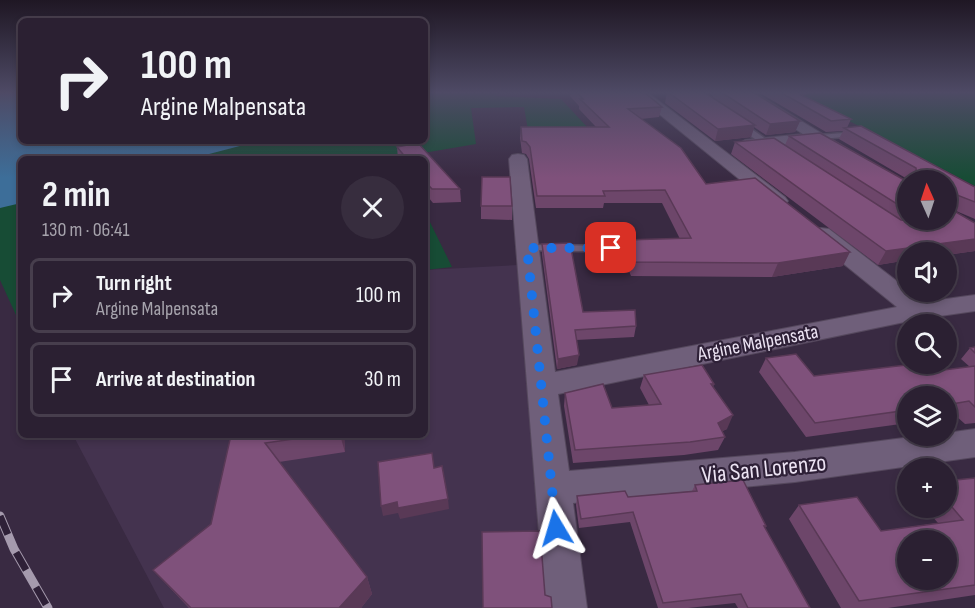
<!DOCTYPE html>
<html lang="en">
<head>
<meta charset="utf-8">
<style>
	:root { --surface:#2b2032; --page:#372d3e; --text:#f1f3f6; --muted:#a6a3ac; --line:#473e4d }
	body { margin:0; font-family:"Sofia Sans Condensed",sans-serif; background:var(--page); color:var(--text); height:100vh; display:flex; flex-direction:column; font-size:22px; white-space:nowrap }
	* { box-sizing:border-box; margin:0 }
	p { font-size:20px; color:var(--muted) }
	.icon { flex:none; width:33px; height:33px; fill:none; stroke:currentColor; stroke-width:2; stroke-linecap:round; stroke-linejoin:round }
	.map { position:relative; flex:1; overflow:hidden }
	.panel { position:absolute; left:18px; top:156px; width:410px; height:282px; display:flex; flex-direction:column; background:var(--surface); border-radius:9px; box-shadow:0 3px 9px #0003,0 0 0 2px var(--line) }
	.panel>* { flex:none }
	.banner { position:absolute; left:18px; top:18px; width:410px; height:126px; border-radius:9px; box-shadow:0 3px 9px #0003,0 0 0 2px var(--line); background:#2b2032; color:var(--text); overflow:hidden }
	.needle { width:39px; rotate:357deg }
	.fabs { position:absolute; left:897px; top:170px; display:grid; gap:12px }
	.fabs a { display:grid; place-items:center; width:60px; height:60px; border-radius:50%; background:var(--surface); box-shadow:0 3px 9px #0003,0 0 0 2px var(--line); font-size:30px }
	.pin { position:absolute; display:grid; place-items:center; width:51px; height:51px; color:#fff; margin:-26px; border-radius:12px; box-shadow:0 3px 9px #0006 }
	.me { position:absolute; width:66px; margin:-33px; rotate:353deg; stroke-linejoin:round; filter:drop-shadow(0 0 4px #0008) }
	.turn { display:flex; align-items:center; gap:21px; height:126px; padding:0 24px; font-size:27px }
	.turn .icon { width:78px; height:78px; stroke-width:2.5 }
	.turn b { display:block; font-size:42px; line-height:51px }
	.round { display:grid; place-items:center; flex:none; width:63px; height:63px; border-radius:32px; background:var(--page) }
	.headline { display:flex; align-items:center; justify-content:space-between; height:102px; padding:0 24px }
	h1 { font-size:36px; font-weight:700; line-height:45px }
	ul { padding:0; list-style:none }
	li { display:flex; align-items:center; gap:18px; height:75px; margin:0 12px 9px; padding:0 12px; border:3px solid var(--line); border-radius:9px }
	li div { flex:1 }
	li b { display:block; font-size:22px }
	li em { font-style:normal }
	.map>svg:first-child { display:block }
</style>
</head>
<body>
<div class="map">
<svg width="975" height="608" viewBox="0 0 975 608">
	<rect width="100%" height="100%" fill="#392a42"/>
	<path fill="#44334f" d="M 518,265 L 549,608 L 164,608 L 73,435 L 424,435 L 425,270 Z"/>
	<path fill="#174c35" d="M 0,92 L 21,92 L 21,141 L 424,141 L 425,92 L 504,92 L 495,96 L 561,99 L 604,145 L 529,136 L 524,107 L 471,108 L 476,144 L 388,159 L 21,159 L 21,326 L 0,280 Z
		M 793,92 L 975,92 L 975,186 Z
		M 425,212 L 452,267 L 425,270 Z"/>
	<path fill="#3d6e99" d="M 0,92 L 21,92 L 21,141 L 259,141 L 190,159 L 21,159 L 21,203 L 0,208 Z"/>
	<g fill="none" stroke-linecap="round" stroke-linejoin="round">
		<g stroke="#55485d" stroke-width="3">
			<path id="lane" d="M 737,123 L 743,123 L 777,147 L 770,149 L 737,127 Z
				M 855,132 L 859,134 L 858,136 L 819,139 L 815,137 L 819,135 Z
				M 527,245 L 640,246 L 645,249 L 640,252 L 523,250 L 522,248 Z"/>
		</g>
		<g stroke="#55485d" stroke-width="2">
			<path id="street" d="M 632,92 L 647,92 L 785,197 L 788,201 L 785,205 L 771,205 Z
				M 737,92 L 753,92 L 851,151 L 843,156 L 816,142 L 745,150 L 739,148 L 737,145 L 745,140 L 803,134 Z
				M 518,154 L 524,155 L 527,159 L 555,372 L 897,307 L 813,239 L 810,234 L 813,229 L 821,228 L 829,229 L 924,302 L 975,295 L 975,311 L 919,319 L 558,394 L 569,471 L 795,452 L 927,435 L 946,435 L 946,433 L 975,429 L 975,457 L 795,482 L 573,503 L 587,608 L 545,608 L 509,159 L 512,155 Z"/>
		</g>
		<use href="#lane" fill="#6f5f7a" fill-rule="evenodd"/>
		<use href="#street" fill="#6f5f7a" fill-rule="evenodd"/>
		<g stroke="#a59aad" stroke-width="9">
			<path id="rail" d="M 0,516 L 14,549 L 48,608"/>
		</g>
		<use href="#rail" stroke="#2e2037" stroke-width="7" stroke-dasharray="20" stroke-linecap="butt"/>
	</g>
	<path fill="#6d466a" d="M 571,92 L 644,92 L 662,107 L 659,117 L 641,119 L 706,184 L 843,266 L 772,277 L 631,276 L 622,254 L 625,240 L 680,239 L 662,203 L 604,203 L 603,208 L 536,208 L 529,159 L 526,154 L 522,153 L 520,138 L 521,127 L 596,127 L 579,109 L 579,106 L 570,96 Z
		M 667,92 L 712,98 L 713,96 L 708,92 L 753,92 L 800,121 L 795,132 L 766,135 L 754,127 L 751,137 L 715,141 L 665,103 Z
		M 758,92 L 800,92 L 804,96 L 851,119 L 847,128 L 975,187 L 975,219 L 949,208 L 975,223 L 975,251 L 946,255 L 908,252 L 908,260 L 878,265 L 731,154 L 735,142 L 785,145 L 789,136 L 908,182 L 908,219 L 946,219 L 946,180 L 909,180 L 839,139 L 843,131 L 826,132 Z
		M 418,143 L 460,189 L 461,202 L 433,203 L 424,192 L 424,159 L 398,159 L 397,147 Z
		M 481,206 L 512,206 L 512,220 L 481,219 Z
		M 542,244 L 583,312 L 636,326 L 634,337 L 576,340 L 577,365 L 557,369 L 542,254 Z
		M 975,347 L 975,423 L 965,424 L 956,416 L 946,417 L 946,396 L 908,396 L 908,423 L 806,437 L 759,372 L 766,358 L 814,376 L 936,371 L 970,367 L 961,359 L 970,348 Z
		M 644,375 L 714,384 L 713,387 L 727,429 L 722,431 L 725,437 L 718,450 L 684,455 L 573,463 L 564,406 L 565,393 L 612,408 L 649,405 L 640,388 Z
		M 231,435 L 344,435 L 345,452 L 279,462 L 367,577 L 372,594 L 361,608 L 189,608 L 153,570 L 211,524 Z
		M 975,478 L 975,595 L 888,608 L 841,608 L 789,519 L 799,505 L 881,531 L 938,523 L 924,507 L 946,507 L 946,481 Z
		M 695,485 L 766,526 L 765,528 L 810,608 L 738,608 L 735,603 L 688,608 L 658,608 L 630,522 L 579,528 L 576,505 L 577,496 L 628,497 L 692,491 Z"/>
	<path fill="#593956" d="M 800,121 L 795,132 L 766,135 L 770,124 Z
		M 755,125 L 751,137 L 715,141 L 718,129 Z
		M 975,239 L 975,251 L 946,255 L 946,252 L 908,252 L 908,260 L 878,265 L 886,251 Z
		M 850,252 L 843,266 L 772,277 L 778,263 Z
		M 579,355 L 577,365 L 557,369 L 558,359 Z
		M 733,415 L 727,429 L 712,437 L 718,423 Z
		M 137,435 L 146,435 L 140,438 Z
		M 340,435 L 344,435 L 345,452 Z
		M 448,499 L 449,509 L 400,519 L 398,513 L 383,516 L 381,506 L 397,502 Z
		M 367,577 L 372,594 L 361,608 L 339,608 Z"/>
	<path fill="#7f517b" stroke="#593956" stroke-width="1.5" fill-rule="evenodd" d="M 577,92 L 644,92 L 662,107 L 628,109 L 681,148 L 706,184 L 755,178 L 850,252 L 778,263 L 634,262 L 625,240 L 691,238 L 665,190 L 603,191 L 605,196 L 537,196 L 530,147 L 526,142 L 522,141 L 521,127 L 609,127 L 580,99 L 583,99 Z
		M 668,92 L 704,92 L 755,125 L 718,129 Z
		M 721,92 L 753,92 L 800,121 L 770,124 Z
		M 780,92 L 800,92 L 805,94 L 801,95 L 851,119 L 831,121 Z
		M 861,126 L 975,187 L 975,202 L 952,193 L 952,204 L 949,204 L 949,208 L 975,223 L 975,239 L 886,251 L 735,142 L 774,138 L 901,220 L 911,221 L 912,219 L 946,219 L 946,180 L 917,180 L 916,168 L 844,128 Z
		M 820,133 L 908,182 L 908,211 L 789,136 Z
		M 418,143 L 460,189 L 432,189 L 424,180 L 424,159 L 407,159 L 397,147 Z
		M 482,177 L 510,177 L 512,206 L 481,206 Z
		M 570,243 L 583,312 L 635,310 L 636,326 L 575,330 L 579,355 L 558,359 L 542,244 Z
		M 975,347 L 975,353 L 970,348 Z
		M 796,354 L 814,376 L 923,363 L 927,363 L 936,371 L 975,366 L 975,407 L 969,401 L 946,405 L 946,396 L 908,396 L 908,410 L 815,423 L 766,358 Z
		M 702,365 L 714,384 L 711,384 L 733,415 L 718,423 L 725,437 L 690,442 L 575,450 L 565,393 L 603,384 L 612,408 L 661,404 L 644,375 Z
		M 231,435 L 322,435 L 265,443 L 367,577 L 339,608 L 191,608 L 153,570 L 211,524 Z
		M 432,453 L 434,468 L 442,466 L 448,499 L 398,508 L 397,502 L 381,506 L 378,462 Z
		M 975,478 L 975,585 L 859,601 L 799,505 L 857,497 L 881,531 L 963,520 L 946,500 L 946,481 ZM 908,540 L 946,540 L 946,579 L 908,579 Z
		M 743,480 L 766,526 L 764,526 L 810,608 L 748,608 L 741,594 L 663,603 L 633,512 L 581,519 L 577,496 L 625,491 L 628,497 L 697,491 L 695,485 Z
		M 540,531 L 545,595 L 551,597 L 552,608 L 483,608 L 482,532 Z"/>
	<linearGradient id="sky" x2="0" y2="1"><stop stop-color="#1f1724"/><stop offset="0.52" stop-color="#4e4a65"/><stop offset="1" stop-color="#4e4a65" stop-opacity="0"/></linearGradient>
	<rect width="975" height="178" fill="url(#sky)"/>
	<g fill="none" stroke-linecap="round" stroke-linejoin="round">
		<path stroke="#1a73e8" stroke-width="10" stroke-dasharray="0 18" d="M 556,528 L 527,248 L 611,248"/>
	</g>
	<g text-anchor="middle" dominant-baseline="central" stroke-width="4.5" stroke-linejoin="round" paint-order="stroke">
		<g font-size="20" fill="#ece3f3" stroke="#2e2037">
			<text transform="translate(758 343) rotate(-11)">Argine Malpensata</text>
		</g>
		<g font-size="24" fill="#ece3f3" stroke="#2e2037">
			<text transform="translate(764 469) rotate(-6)">Via San Lorenzo</text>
		</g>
	</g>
</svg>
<div class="fabs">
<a><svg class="needle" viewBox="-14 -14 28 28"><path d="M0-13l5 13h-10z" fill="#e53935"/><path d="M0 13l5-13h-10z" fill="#a6a3ac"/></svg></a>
<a><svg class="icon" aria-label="sound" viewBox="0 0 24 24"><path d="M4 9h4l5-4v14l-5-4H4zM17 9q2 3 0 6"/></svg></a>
<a><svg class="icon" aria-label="search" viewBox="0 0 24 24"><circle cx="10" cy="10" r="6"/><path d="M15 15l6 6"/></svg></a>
<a><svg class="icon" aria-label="layers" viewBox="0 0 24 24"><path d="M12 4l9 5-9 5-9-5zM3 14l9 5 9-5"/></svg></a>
<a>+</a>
<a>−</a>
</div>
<div class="pin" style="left:611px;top:248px;background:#d93025"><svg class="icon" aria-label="arrive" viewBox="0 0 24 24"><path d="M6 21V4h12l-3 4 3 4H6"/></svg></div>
<svg class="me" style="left:556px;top:528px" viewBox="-20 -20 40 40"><path d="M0-17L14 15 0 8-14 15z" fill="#1a73e8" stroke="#fff" stroke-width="4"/></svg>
<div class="banner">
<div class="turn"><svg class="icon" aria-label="right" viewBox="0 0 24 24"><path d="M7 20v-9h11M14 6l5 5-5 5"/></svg><div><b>100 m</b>Argine Malpensata</div></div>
</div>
<section class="panel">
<div class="headline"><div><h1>2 min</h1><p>130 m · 06:41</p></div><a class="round"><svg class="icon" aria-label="close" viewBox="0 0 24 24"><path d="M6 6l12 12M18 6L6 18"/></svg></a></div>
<ul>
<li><svg class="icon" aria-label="right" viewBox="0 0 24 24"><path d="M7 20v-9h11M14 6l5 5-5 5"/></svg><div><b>Turn right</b><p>Argine Malpensata</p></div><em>100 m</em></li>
<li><svg class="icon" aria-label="arrive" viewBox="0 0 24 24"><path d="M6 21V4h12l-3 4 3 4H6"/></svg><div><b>Arrive at destination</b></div><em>30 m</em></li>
</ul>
</section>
</div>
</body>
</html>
